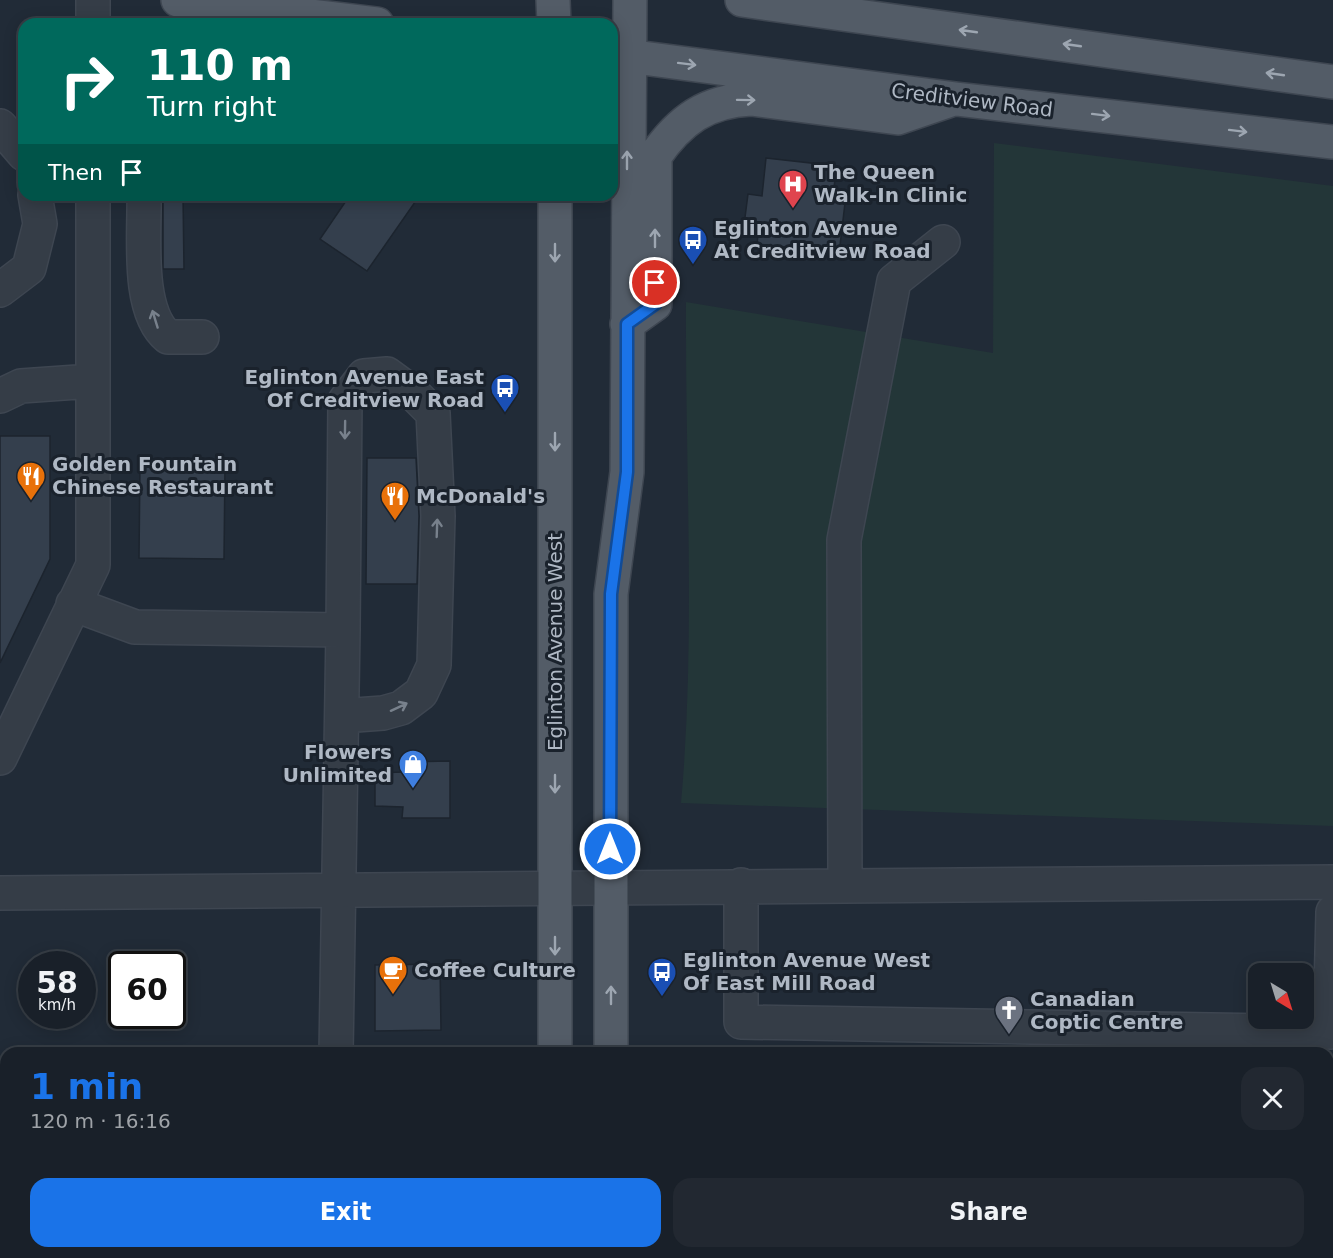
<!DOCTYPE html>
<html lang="en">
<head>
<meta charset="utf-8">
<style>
	:root { --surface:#192029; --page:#222831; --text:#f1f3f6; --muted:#9fa3a8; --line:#373e46; --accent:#1a73e8 }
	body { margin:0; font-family:"DejaVu Sans",sans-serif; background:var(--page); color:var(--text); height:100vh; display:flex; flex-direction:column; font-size:22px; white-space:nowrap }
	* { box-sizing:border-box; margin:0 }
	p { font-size:20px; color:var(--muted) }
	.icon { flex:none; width:33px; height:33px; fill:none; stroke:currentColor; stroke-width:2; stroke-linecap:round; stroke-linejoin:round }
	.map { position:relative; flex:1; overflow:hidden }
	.side { position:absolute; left:0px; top:1047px; width:1334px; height:212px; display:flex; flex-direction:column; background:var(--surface); border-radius:18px 18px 0 0; box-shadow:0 3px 15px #0003,0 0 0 2px var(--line) }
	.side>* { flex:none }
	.guide { position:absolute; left:18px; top:18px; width:600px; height:183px; border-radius:18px; box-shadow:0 3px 15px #0003,0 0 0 2px var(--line); background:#00695c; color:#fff; overflow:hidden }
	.needle { width:39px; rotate:142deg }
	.buttons { position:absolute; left:1248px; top:963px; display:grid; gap:12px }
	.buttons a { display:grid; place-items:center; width:66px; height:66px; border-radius:12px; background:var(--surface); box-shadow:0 3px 15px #0003,0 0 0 2px var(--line); font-size:30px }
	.speed { position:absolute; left:18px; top:951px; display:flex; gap:12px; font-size:30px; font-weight:700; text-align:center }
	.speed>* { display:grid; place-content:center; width:78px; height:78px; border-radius:50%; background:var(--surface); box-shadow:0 3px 15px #0003,0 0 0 2px var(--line); line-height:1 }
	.speed small { font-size:15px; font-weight:400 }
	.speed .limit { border:3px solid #111; border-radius:9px; background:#fff; color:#111 }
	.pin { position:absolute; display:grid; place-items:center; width:51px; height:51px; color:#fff; margin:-26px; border:3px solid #fff; border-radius:50%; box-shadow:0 2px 6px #0007 }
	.me { position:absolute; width:66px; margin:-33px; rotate:0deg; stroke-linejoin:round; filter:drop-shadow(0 0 4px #0008) }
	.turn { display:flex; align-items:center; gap:21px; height:126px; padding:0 30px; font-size:27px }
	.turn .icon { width:78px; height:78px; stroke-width:2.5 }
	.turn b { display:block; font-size:42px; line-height:51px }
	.then { display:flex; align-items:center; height:57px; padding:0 30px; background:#0003; gap:12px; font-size:22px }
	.round { display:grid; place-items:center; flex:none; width:63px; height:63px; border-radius:18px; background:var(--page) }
	.head { display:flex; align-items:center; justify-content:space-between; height:102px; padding:0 30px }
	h1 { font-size:36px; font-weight:700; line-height:45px; color:var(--accent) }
	.cta { display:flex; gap:12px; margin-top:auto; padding:12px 30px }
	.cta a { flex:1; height:69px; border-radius:18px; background:var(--accent); color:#fff; font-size:24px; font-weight:700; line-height:69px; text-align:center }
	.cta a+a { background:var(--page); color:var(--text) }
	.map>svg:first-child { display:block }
</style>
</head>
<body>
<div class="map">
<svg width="1333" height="1258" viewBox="0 0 1333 1258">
	<rect width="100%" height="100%" fill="#212b37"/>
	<path fill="#233638" d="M 994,143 L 1333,186 L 1333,826 L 681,803 C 696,636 685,469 686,302 L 993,353 Z"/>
	<path fill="#343f4d" stroke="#1c242e" stroke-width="1.5" d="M 766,158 L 837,166 L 832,201 L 845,203 L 839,254 L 757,244 L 758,235 L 743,233 L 748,194 L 762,196 Z
		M 163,195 L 183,195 L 184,269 L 163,269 Z
		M 350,195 L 420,195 L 367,271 L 320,239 Z
		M 0,436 L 50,436 L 50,559 L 0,663 Z
		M 367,458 L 416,458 L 419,516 L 417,584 L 366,584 Z
		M 140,463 L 225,464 L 224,559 L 139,558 Z
		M 450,761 L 450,818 L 402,818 L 403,807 L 375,806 L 375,773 L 402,772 L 402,762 Z
		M 440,964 L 441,1030 L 375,1031 L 375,965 Z"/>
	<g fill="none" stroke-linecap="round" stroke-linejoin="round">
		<g stroke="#3e4651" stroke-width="36">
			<path id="minor" d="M 93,0 L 93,24
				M 0,126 L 24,154
				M 144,195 C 145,234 136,311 168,337 L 202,337
				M 0,290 L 29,268 L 40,224 L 35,195
				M 0,396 L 21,386 L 92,381
				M 73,604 L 135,627 L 343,630 L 336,1053
				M 342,716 L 383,713 L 401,708 L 421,693 L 434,665 L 438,516 L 433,413 L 413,393 L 387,374 L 364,376 L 345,401 L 343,630
				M 0,758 L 93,565 L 93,195
				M 741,885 L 741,1022 L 1330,1032 L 1333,912
				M 845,885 L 844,540 L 894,281 L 943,242
				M 0,893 L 1333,882
				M 332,1258 L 332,1252
				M 736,1258 L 736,1252
				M 1214,1258 L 1214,1252"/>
		</g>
		<g stroke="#3e4651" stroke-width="36">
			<path id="major" d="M 178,0 L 377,24
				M 553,0 L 554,24
				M 742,0 L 1333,82
				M 612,54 L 956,99 L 1333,142
				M 555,195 L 555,1053
				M 627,324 L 655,304 L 655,156 C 680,120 706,101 751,99 L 898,118 L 948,101
				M 611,1053 L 611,594 L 627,472 L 630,0
				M 554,1258 L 554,1252
				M 609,1258 L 609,1252"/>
		</g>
		<use href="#minor" stroke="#353d47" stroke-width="33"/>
		<use href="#major" stroke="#535c67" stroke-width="33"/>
	</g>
	<defs><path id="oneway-shaft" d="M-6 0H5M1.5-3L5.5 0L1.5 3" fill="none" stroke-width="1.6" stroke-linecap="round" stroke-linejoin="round" transform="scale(1.5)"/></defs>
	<g stroke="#9da6b1">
		<use href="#oneway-shaft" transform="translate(968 31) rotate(-172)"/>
		<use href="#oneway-shaft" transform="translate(1072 45) rotate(-172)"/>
		<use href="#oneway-shaft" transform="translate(687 64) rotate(7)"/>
		<use href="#oneway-shaft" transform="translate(1275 74) rotate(-172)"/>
		<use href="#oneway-shaft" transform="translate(746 100) rotate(1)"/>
		<use href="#oneway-shaft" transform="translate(1101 115) rotate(7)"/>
		<use href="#oneway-shaft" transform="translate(1238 131) rotate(7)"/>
		<use href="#oneway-shaft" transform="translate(627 160) rotate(-90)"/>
		<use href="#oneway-shaft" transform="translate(655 238) rotate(-90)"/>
		<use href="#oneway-shaft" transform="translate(555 253) rotate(90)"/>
		<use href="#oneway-shaft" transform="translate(555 442) rotate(90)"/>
		<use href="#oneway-shaft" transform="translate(555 784) rotate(90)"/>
		<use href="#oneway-shaft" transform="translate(555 946) rotate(90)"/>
		<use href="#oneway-shaft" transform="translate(611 995) rotate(-90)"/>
	</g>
	<g stroke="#78818c">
		<use href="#oneway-shaft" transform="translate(155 319) rotate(-107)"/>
		<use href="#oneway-shaft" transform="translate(345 430) rotate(91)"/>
		<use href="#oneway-shaft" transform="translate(437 528) rotate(-88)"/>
		<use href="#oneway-shaft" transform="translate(399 707) rotate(-25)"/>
	</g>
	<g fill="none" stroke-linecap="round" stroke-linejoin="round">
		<g stroke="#114b97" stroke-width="15">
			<path id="route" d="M 610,849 L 611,594 L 627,472 L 627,324 L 655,304 L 655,283"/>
		</g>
		<use href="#route" stroke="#1a73e8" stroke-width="10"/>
	</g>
	<defs>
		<g id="hospital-pin" transform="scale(1.5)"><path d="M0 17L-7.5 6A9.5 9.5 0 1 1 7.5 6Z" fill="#e0444e" stroke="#1a222c"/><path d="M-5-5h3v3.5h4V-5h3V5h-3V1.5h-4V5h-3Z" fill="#fff"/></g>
		<g id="bus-pin" transform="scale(1.5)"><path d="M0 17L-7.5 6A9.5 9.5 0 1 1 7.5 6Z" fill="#1a4fb4" stroke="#1a222c"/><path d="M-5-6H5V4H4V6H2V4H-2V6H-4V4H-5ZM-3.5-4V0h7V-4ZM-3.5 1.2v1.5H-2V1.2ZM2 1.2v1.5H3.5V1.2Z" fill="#fff"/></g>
		<g id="restaurant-pin" transform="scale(1.5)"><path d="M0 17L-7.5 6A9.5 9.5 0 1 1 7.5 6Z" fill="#e8710a" stroke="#1a222c"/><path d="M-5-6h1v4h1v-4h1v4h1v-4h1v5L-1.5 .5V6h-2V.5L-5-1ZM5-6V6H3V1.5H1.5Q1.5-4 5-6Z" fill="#fff"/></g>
		<g id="shop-pin" transform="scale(1.5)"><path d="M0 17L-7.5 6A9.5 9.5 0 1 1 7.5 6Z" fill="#3f7fe0" stroke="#1a222c"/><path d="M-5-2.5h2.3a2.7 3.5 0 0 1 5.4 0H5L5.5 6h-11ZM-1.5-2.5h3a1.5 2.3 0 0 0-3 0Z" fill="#fff"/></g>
		<g id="cafe-pin" transform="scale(1.5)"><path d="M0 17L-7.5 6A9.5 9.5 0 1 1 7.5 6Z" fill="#e8710a" stroke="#1a222c"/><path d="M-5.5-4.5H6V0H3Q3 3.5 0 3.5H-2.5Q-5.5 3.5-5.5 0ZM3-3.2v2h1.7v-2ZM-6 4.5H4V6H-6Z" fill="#fff"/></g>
		<g id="church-pin" transform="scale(1.5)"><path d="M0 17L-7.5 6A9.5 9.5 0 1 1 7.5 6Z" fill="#6b7280" stroke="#1a222c"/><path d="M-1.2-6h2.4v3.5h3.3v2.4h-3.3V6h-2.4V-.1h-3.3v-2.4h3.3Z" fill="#fff"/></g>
	</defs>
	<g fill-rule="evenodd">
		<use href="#hospital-pin" x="793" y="184"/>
		<use href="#bus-pin" x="693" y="240"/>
		<use href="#bus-pin" x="505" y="388"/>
		<use href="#restaurant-pin" x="31" y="476"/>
		<use href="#restaurant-pin" x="395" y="496"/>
		<use href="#shop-pin" x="413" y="764"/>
		<use href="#cafe-pin" x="393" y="970"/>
		<use href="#bus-pin" x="662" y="972"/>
		<use href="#church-pin" x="1009" y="1010"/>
	</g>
	<g text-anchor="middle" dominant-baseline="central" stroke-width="6" stroke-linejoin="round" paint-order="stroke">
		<g font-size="20" fill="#afb8c4" stroke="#1a222c">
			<text transform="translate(972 100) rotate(7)">Creditview Road</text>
			<text transform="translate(555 642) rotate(-90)">Eglinton Avenue West</text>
		</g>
		<g font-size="20" font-weight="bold" fill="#afb8c4" stroke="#1a222c" text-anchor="start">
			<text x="814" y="172">The Queen<tspan x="814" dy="23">Walk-In Clinic</tspan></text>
			<text x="714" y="228">Eglinton Avenue<tspan x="714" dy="23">At Creditview Road</tspan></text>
			<text x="484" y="377" text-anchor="end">Eglinton Avenue East<tspan x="484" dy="23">Of Creditview Road</tspan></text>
			<text x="52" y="464">Golden Fountain<tspan x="52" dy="23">Chinese Restaurant</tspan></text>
			<text x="416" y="496">McDonald's</text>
			<text x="392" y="752" text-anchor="end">Flowers<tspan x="392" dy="23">Unlimited</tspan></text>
			<text x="683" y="960">Eglinton Avenue West<tspan x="683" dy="23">Of East Mill Road</tspan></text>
			<text x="414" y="970">Coffee Culture</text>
			<text x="1030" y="999">Canadian<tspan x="1030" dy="23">Coptic Centre</tspan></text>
		</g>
	</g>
</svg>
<div class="buttons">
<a><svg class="needle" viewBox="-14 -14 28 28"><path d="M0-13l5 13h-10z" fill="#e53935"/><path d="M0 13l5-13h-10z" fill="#9fa3a8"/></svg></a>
</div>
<div class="speed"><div>58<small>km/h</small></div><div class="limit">60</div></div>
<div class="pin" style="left:655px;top:283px;background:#d93025"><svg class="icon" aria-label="arrive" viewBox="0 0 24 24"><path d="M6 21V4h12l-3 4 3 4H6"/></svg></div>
<svg class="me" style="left:610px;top:849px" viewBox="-20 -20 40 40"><circle r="17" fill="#1a73e8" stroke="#fff" stroke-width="3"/><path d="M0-11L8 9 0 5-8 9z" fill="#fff"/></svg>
<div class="guide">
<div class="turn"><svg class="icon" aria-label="right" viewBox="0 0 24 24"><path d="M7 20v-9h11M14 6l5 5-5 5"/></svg><div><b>110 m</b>Turn right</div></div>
<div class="then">Then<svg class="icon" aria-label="arrive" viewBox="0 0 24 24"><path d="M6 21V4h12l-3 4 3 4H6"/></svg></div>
</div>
<section class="side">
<div class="head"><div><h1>1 min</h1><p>120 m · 16:16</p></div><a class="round"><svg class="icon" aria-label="close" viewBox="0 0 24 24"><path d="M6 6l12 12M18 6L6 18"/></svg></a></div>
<div class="cta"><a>Exit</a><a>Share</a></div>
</section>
</div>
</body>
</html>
